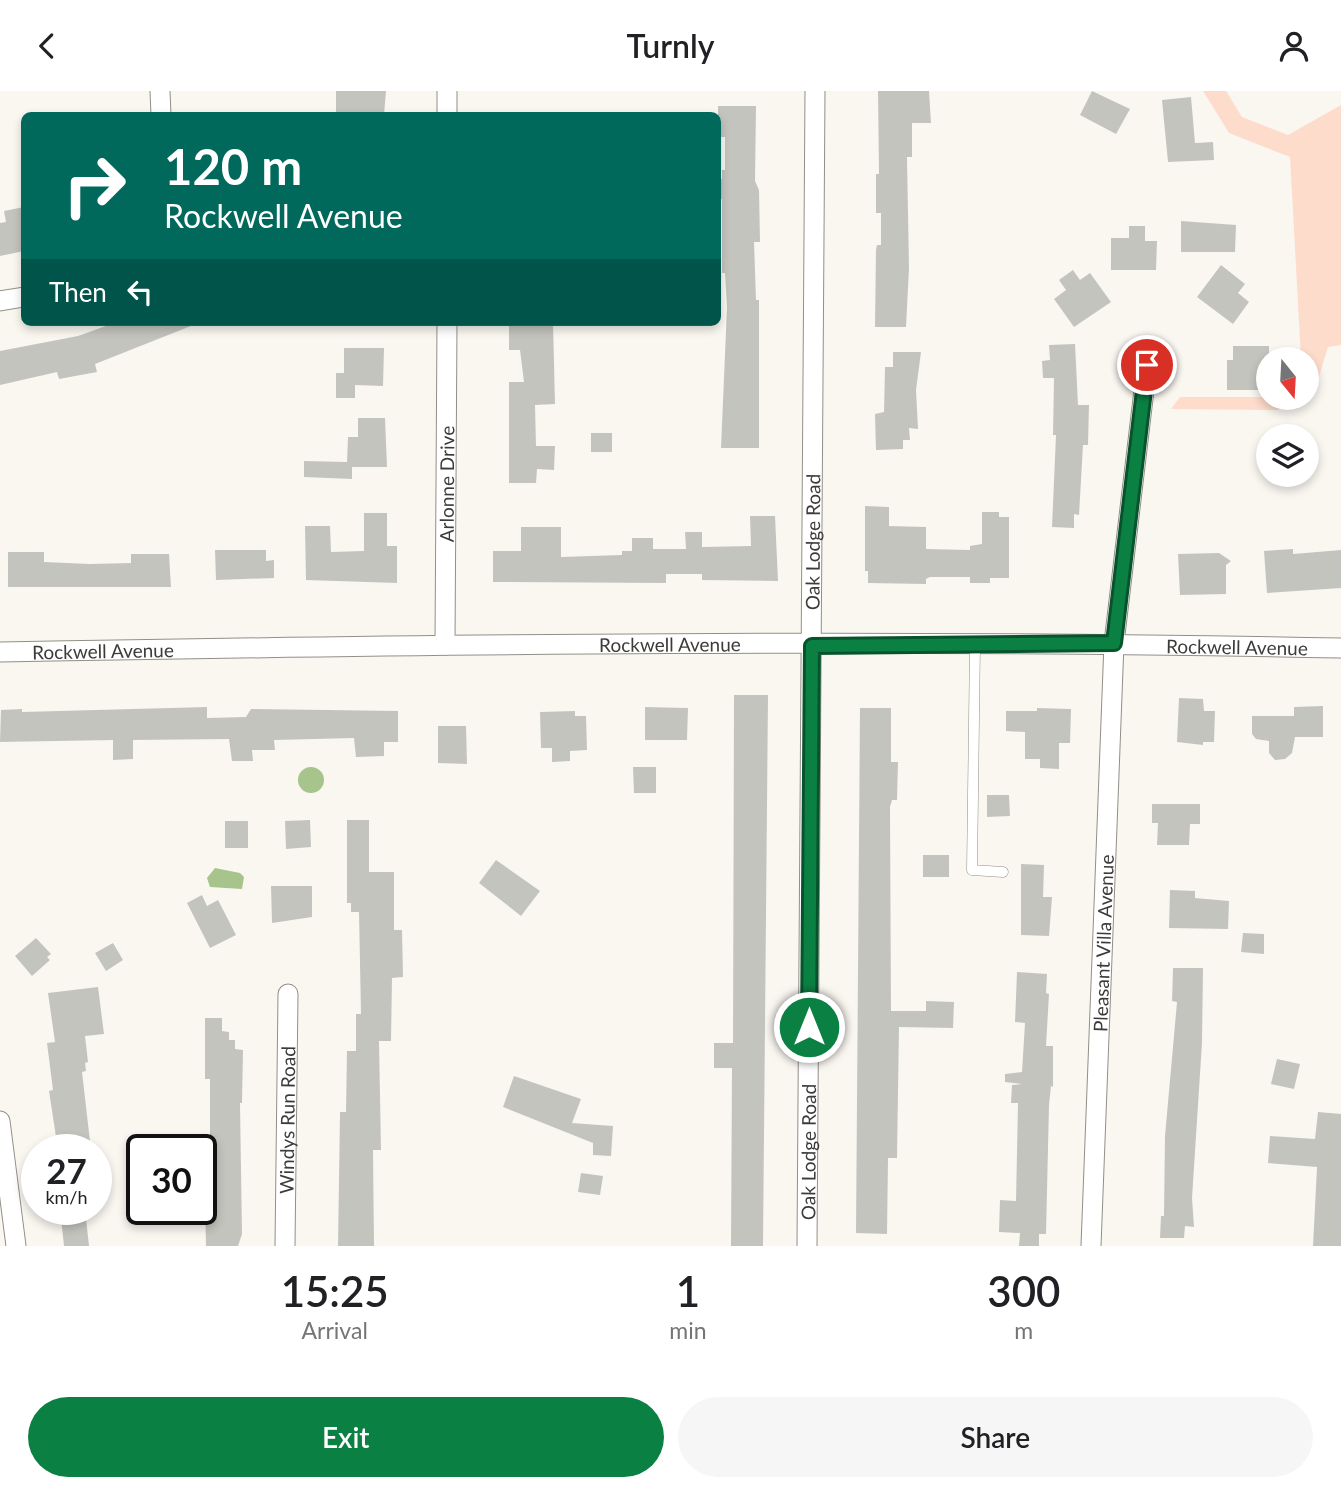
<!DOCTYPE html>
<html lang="en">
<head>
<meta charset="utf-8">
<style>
	:root { --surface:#fff; --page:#f6f6f6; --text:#202124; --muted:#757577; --accent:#0b8043 }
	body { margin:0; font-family:Lato,sans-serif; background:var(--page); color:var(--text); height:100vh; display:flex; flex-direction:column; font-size:26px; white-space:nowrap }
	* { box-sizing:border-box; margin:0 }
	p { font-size:23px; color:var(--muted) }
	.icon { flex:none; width:38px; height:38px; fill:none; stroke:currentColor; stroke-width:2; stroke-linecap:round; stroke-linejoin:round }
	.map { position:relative; height:1155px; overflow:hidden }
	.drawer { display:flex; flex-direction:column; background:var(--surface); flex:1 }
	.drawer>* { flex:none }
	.banner { position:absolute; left:21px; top:21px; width:700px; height:214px; border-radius:10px; box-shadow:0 4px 10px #0003; background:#00695c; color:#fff; overflow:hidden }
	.needle { width:46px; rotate:162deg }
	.buttons { position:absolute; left:1256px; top:256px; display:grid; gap:14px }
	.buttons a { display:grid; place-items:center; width:63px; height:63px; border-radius:50%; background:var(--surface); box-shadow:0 4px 10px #0003; font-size:35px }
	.speed { position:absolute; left:21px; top:1043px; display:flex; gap:14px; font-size:35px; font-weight:700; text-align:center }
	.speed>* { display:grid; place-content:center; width:91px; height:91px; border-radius:50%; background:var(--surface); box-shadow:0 4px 10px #0003; line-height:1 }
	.speed small { font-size:18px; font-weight:400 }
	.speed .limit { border:4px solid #111; border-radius:10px; background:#fff; color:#111 }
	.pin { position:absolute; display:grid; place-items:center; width:60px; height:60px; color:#fff; margin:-30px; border:4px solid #fff; border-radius:50%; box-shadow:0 2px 7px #0007 }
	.me { position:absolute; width:77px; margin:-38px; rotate:0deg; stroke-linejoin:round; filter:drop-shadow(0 0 5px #0008) }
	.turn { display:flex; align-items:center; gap:24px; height:147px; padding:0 28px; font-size:32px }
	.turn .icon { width:91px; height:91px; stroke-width:2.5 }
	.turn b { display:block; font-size:49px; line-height:60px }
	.then { display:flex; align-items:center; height:66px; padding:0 28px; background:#0003; gap:14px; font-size:26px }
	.eta { display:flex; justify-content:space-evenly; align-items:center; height:119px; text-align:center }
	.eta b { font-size:42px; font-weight:600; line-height:49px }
	.cta { display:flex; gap:14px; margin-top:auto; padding:14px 28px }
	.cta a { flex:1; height:80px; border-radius:42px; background:var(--accent); color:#fff; font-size:28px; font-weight:600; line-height:80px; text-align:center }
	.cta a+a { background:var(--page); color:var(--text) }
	header { display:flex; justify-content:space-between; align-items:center; height:91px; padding:0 28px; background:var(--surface); font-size:32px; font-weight:600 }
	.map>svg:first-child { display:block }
</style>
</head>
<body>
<header><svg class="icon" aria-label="back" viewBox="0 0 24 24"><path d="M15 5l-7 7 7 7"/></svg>Turnly<svg class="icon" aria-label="person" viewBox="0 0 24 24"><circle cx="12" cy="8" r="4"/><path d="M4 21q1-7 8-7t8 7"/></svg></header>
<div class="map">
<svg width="1341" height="1155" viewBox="0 0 1341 1155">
	<rect width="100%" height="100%" fill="#faf7f1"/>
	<path fill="#fedccc" d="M 1203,0 L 1226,0 L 1242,26 L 1288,44 L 1341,14 L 1341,254 L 1328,256 L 1313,305 L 1277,319 L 1171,318 L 1180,306 L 1307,306 L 1307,268 L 1301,268 L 1290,66 L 1229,42 Z"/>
	<path fill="#a6c48b" d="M298 689a13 13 0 1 1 26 0a13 13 0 1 1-26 0Z
		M 215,777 L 240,782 L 244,786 L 242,798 L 210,796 L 207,787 Z"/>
	<path fill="#c4c4be" d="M 336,0 L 386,0 L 384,24 L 336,24 Z
		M 878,0 L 929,0 L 931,32 L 912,32 L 912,66 L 907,66 L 909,177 L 906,236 L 875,236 L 876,159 L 877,154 L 881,154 L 881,122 L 876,122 L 876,83 L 879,83 Z
		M 1092,0 L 1130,18 L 1116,43 L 1080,24 Z
		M 1191,6 L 1195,52 L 1213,51 L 1214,69 L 1168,71 L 1162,9 Z
		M 718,15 L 756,15 L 755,90 L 759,99 L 760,151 L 754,151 L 756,209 L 759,209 L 759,357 L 721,357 L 727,216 L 725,182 L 722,182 L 722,108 L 718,108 L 718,88 L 722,88 L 722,79 L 725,79 L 725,46 L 718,46 Z
		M 24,116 L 24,160 L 0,165 L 0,132 L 6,131 L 4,120 Z
		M 1181,130 L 1236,134 L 1235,161 L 1181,161 Z
		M 1129,135 L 1145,135 L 1145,150 L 1157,150 L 1156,179 L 1111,179 L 1111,147 L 1129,147 Z
		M 1221,174 L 1245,193 L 1238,202 L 1249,211 L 1233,233 L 1197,206 Z
		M 1073,179 L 1080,189 L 1090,182 L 1111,211 L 1074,236 L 1054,208 L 1066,199 L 1059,189 Z
		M 117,231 L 201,231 L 95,273 L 97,281 L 59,288 L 57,281 L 0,294 L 0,260 L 78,245 Z
		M 509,231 L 553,231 L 555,313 L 535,314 L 536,355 L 555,355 L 554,379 L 537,378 L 536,392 L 509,392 L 509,291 L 524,291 L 520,259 L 509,259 Z
		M 1075,253 L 1078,314 L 1089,314 L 1088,354 L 1083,354 L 1079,424 L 1074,423 L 1074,437 L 1052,436 L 1056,344 L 1053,344 L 1054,287 L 1043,287 L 1042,270 L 1050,269 L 1049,254 Z
		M 1233,255 L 1269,255 L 1269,286 L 1263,288 L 1263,299 L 1227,299 L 1227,269 L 1233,269 Z
		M 344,257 L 384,257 L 383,295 L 355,294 L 355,307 L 336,307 L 336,282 L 344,282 Z
		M 893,261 L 921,261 L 916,299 L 918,338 L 909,337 L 910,349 L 903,349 L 903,358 L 876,359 L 875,323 L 884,321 L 885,276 L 893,276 Z
		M 358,327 L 385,327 L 387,376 L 352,376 L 352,388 L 304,386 L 304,370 L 347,371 L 348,346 L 358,346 Z
		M 591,342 L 612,342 L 612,361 L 591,361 Z
		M 865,415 L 889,416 L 889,435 L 926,436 L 926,458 L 970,459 L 970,455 L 982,453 L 982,421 L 999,421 L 999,426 L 1009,426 L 1009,487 L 990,487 L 990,492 L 970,492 L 970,486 L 930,486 L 926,488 L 926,493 L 868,492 L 868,480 L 865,480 Z
		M 364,422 L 387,422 L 387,455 L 397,455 L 397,492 L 306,489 L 305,435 L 330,435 L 331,461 L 364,460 Z
		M 750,425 L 775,425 L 778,490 L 702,489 L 702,483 L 666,483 L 666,492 L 493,491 L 493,460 L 521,460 L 521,436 L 561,436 L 561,466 L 622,464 L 622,460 L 632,460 L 632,447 L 653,447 L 653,458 L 686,458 L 685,441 L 702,441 L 702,456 L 751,455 Z
		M 1293,458 L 1293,463 L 1341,459 L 1341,497 L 1267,502 L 1264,460 Z
		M 215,459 L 266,459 L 266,470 L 274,469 L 274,487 L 216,489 Z
		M 8,461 L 44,461 L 44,471 L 90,473 L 131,472 L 131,463 L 169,463 L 171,496 L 8,496 Z
		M 1219,462 L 1231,470 L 1226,474 L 1226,503 L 1180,504 L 1178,463 Z
		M 734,604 L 768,604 L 763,1155 L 731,1155 L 732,977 L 714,977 L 714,952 L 733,952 Z
		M 1179,607 L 1203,608 L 1204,620 L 1215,620 L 1214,651 L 1203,651 L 1203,654 L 1177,651 Z
		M 1323,615 L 1323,646 L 1295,646 L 1292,662 L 1285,668 L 1275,669 L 1269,662 L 1269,650 L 1256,648 L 1252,643 L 1252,625 L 1294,625 L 1294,616 Z
		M 207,616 L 207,627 L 246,626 L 251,618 L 398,620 L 398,651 L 384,651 L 384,665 L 356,666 L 354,647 L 274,649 L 275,659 L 252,659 L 253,670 L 232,670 L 229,648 L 133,649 L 133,668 L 113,669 L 113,649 L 0,651 L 1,619 L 22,618 L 22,621 Z
		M 645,616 L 688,617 L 687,649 L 645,649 Z
		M 860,617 L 891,617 L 891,671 L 898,671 L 897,709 L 892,709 L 890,716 L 891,920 L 926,920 L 926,910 L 954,911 L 953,937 L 899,936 L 897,1067 L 888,1067 L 887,1143 L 856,1142 Z
		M 1037,617 L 1071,618 L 1070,652 L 1059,652 L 1059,678 L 1040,677 L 1040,668 L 1025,668 L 1025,641 L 1006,640 L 1006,620 L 1037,620 Z
		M 575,620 L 575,625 L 586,625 L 587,659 L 570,660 L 570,670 L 552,671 L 552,657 L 541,657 L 540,621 Z
		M 438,635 L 466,635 L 467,673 L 438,672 Z
		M 633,676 L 656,676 L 656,702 L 634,702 Z
		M 987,704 L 1009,704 L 1010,725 L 987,726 Z
		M 1152,713 L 1200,713 L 1200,733 L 1190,733 L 1189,754 L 1157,754 L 1158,732 L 1152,732 Z
		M 310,729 L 311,756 L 286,758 L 285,730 Z
		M 347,729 L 369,729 L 369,781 L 394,781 L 394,839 L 402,839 L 403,886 L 392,887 L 391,950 L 379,950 L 381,1059 L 373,1059 L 374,1155 L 338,1155 L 340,1021 L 346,1021 L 347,960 L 356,960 L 356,923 L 361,923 L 359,821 L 351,821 L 351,812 L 347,812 Z
		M 225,730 L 248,730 L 248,757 L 225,757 Z
		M 923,764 L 949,764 L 949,786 L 923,786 Z
		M 496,769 L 540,800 L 521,825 L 479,792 Z
		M 1021,773 L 1044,774 L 1043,806 L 1052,806 L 1049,845 L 1021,844 Z
		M 271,795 L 312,795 L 312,826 L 272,832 Z
		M 1170,799 L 1195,800 L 1195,807 L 1229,810 L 1228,838 L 1169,837 Z
		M 202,804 L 207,815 L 218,809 L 236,844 L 210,857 L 187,812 Z
		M 1243,842 L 1264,843 L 1264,863 L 1241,861 Z
		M 36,847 L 51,863 L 47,866 L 50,869 L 32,885 L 15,865 Z
		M 113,852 L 123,869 L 106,880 L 95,862 Z
		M 1173,877 L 1203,877 L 1202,952 L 1192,1107 L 1194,1136 L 1185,1135 L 1184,1147 L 1160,1147 L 1161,1125 L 1164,1125 L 1165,1045 L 1177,911 L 1172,910 Z
		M 1017,881 L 1047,883 L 1046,902 L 1049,903 L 1046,955 L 1053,955 L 1053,996 L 1051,995 L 1049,1014 L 1046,1143 L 1039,1143 L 1039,1155 L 1019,1155 L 1020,1142 L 999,1141 L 1000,1109 L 1016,1110 L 1018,1012 L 1011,1012 L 1012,994 L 1022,993 L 1005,991 L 1005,983 L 1022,981 L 1025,932 L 1015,931 Z
		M 98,896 L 104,943 L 85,945 L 88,971 L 85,972 L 86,980 L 82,981 L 91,1059 L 58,1059 L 49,1000 L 53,999 L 47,952 L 55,951 L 48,902 Z
		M 205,927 L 222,927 L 222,940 L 229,941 L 229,949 L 235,949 L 235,958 L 243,959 L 242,1012 L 240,1012 L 242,1143 L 238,1155 L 206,1155 L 204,1065 L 210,1065 L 210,988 L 205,988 Z
		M 1277,968 L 1300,973 L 1294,998 L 1271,993 Z
		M 514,985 L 581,1008 L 572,1032 L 613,1035 L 611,1065 L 593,1064 L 593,1052 L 503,1016 Z
		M 1318,1021 L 1341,1023 L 1341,1155 L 1313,1155 L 1317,1076 L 1268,1072 L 1270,1045 L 1315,1048 Z
		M 581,1082 L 603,1085 L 600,1104 L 578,1101 Z
		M 60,1118 L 85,1118 L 89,1155 L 64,1155 Z"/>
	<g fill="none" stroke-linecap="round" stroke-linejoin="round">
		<g stroke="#928f89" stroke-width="11">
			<path id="service" d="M 975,553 L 972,779 L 1003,781"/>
		</g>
		<g stroke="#928f89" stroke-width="21">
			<g id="minor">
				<path d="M 160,0 L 161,24"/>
				<path d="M 447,0 L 447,24"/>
				<path d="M 0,210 L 24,206"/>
				<path id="s1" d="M 445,554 L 447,231"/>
				<path id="s2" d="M 0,561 C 447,553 894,548 1341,557"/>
				<path d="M 0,1030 L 16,1155"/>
				<path id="s3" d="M 285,1155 L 288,903"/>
				<path id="s4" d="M 807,1155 L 815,0"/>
				<path id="s5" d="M 1091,1155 L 1114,552 L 1147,274"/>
			</g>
		</g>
		<use href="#service" stroke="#fff" stroke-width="10"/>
		<use href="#minor" stroke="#fff" stroke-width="19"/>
	</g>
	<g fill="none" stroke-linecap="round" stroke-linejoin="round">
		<g stroke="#07532c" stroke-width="18">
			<path id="route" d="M 809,936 L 812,555 L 1114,552 L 1147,274"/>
		</g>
		<use href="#route" stroke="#0b8043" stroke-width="12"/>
	</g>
	<g text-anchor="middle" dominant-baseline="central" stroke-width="5" stroke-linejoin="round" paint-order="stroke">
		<g font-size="19" fill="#3c3b39" stroke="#fff">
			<text stroke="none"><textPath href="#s1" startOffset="161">Arlonne Drive</textPath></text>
			<text stroke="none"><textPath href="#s4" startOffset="704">Oak Lodge Road</textPath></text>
			<text stroke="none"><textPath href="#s2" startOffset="670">Rockwell Avenue</textPath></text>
			<text stroke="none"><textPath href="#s2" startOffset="1237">Rockwell Avenue</textPath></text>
			<text stroke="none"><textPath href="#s2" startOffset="103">Rockwell Avenue</textPath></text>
			<text stroke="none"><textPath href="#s5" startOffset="303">Pleasant Villa Avenue</textPath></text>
			<text stroke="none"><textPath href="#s3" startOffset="126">Windys Run Road</textPath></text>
			<text stroke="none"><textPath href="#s4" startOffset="94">Oak Lodge Road</textPath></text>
		</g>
	</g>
</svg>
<div class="buttons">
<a><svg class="needle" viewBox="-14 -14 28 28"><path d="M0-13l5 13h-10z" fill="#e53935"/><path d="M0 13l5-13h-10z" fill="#757577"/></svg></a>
<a><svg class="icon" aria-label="layers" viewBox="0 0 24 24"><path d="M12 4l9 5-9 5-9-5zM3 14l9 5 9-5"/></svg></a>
</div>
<div class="speed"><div>27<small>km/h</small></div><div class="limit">30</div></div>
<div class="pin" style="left:1147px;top:274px;background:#d93025"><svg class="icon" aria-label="arrive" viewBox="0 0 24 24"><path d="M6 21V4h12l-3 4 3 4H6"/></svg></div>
<svg class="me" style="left:809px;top:936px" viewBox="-20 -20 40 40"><circle r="17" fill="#0b8043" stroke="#fff" stroke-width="3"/><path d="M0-11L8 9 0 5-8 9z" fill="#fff"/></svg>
<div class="banner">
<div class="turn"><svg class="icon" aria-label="right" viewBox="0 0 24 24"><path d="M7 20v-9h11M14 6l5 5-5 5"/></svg><div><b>120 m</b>Rockwell Avenue</div></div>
<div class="then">Then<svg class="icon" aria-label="left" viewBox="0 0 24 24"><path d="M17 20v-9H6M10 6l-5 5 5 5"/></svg></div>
</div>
</div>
<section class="drawer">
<div class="eta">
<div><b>15:25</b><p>Arrival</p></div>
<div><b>1</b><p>min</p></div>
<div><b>300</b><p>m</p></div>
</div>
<div class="cta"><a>Exit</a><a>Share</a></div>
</section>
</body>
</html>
